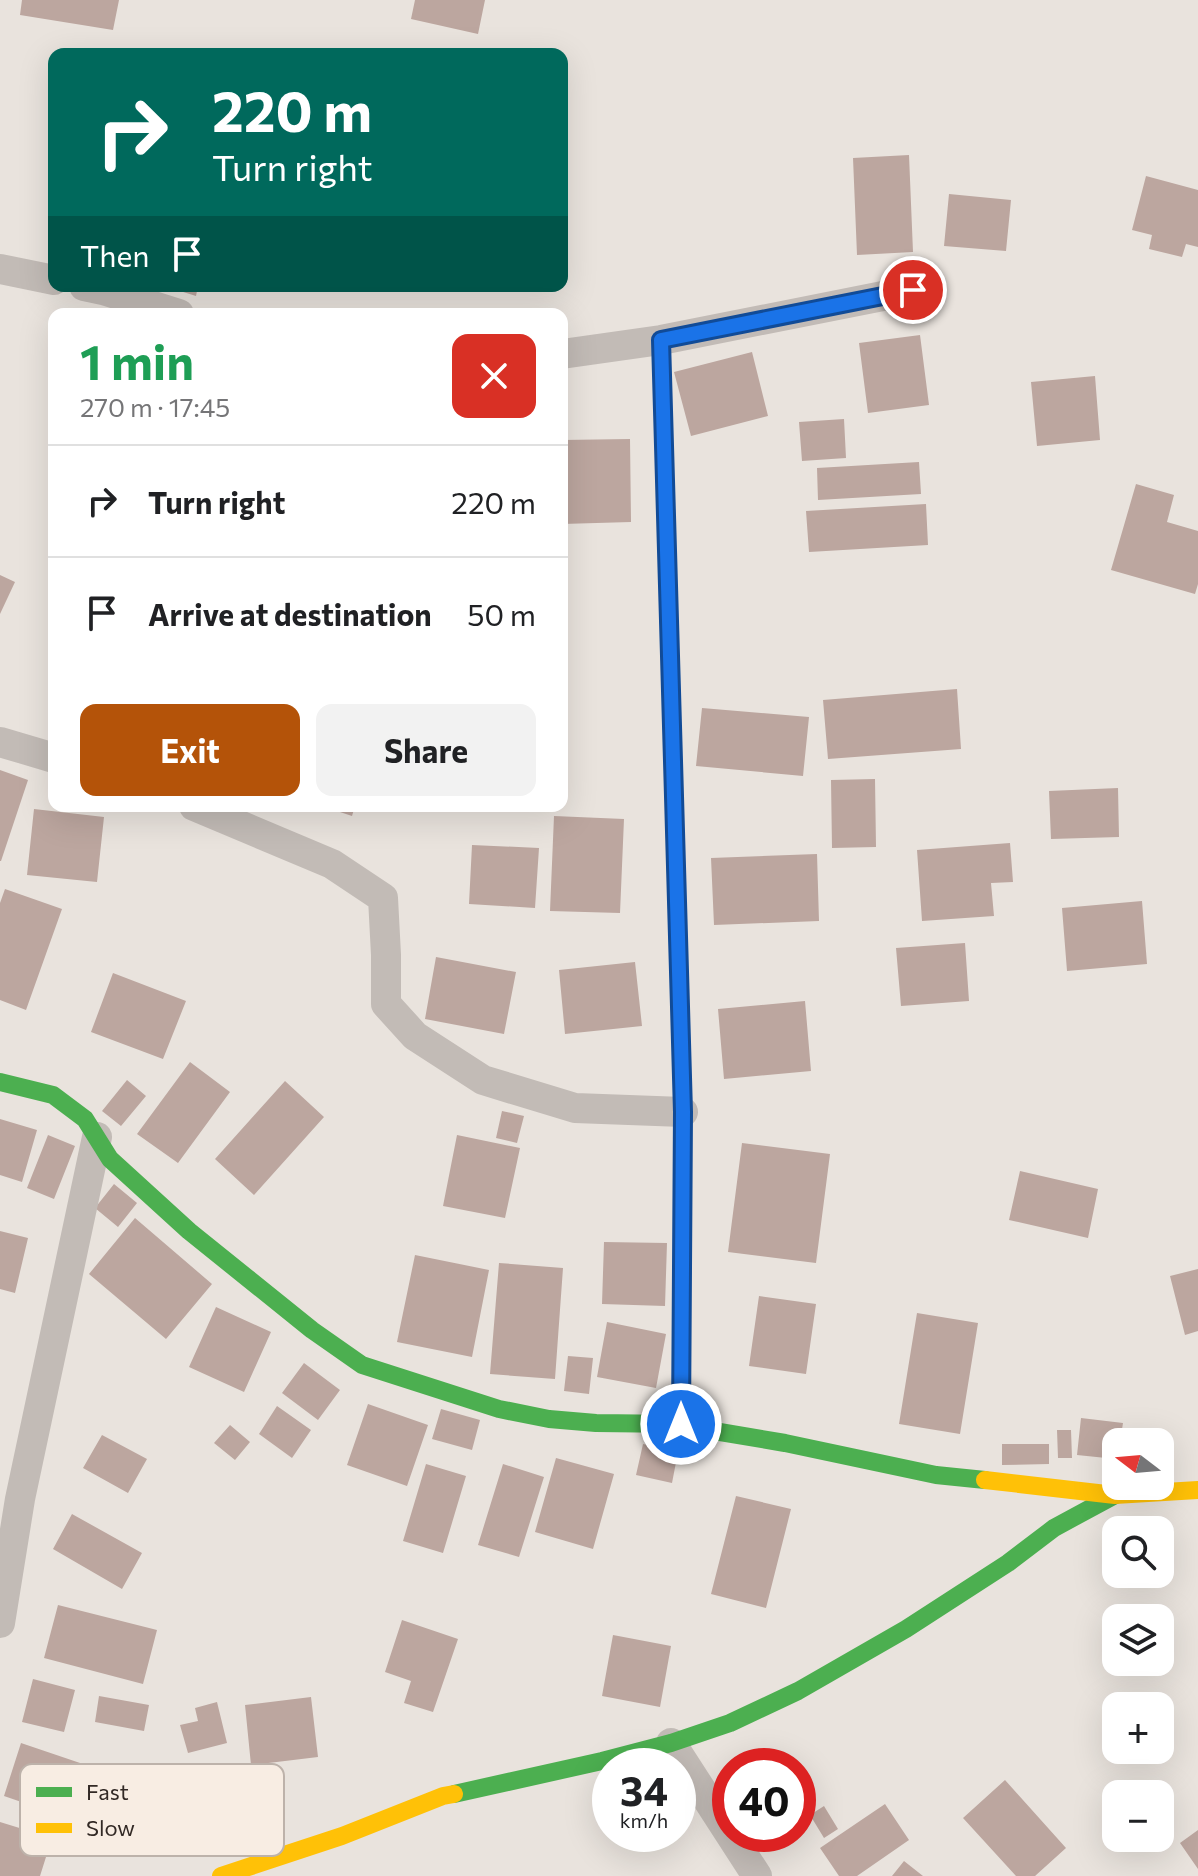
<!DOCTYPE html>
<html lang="en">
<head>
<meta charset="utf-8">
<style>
	:root { --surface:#fff; --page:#f2f2f2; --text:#202124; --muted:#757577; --line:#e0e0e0; --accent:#b45309 }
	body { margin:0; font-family:Commissioner,sans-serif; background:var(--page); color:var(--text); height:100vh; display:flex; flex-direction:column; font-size:30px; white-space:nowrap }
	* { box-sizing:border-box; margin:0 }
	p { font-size:26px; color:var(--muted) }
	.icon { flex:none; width:44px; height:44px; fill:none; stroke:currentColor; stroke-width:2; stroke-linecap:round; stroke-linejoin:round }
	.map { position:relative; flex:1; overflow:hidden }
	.panel { position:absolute; left:48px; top:308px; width:520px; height:504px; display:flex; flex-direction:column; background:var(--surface); border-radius:16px; box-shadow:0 8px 32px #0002 }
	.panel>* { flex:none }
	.guide { position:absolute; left:48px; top:48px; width:520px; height:244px; border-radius:16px; box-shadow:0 8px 32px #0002; background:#00695c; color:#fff; overflow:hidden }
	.needle { width:52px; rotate:286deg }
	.tools { position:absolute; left:1102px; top:1428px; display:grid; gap:16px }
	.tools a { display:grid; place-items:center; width:72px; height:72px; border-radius:16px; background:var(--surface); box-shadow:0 8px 32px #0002; font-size:40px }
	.speed { position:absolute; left:592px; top:1748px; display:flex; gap:16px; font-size:40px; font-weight:700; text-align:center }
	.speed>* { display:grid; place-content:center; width:104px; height:104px; border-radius:50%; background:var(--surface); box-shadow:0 8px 32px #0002; line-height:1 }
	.speed small { font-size:20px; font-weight:400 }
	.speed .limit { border:12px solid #d22; background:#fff; color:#111 }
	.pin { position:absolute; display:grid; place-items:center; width:68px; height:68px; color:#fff; margin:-34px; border:4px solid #fff; border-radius:50%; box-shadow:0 2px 8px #0007 }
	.me { position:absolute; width:88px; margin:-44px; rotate:0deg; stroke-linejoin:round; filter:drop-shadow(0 0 6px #0008) }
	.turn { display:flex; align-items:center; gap:28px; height:168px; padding:0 32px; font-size:36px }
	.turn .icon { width:104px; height:104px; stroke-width:2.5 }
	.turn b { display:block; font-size:56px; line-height:68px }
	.then { display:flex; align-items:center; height:76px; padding:0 32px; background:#0003; gap:16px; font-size:30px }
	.round { display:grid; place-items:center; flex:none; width:84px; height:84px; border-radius:16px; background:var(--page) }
	.overview { display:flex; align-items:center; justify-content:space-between; height:136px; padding:0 32px }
	h1 { font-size:48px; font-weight:700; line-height:60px; color:#1e9e55 }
	.action { display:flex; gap:16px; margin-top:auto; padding:16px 32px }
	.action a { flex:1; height:92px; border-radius:16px; background:var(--accent); color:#fff; font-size:32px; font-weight:700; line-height:92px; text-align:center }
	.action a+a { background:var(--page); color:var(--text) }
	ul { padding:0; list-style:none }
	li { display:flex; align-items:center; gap:24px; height:112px; padding:0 32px; border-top:2px solid var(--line) }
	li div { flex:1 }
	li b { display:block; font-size:30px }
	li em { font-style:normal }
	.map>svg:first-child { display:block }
</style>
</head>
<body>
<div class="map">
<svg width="1198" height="1876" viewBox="0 0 1198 1876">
	<rect width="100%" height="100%" fill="#e9e3dd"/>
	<path fill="#bca69f" d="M 22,0 L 119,0 L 113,30 L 20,15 Z
		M 415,0 L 485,0 L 478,34 L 411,19 Z
		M 909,155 L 913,252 L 857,255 L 853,158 Z
		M 1146,176 L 1198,190 L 1198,247 L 1186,244 L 1182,257 L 1149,249 L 1152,235 L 1132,230 Z
		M 949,194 L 1011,200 L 1006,251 L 944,246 Z
		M 164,286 L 198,286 L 196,296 Z
		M 920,335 L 929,405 L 868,413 L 859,343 Z
		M 752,352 L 768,416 L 691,436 L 674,372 Z
		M 1095,376 L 1100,440 L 1037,446 L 1031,382 Z
		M 844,419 L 846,458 L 802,461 L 799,422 Z
		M 630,439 L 631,522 L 562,524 L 562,440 Z
		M 919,462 L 921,494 L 818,500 L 817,468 Z
		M 1136,484 L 1174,495 L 1167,522 L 1198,531 L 1198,584 L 1195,594 L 1111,570 Z
		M 926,504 L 928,545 L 809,552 L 806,511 Z
		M 0,575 L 15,582 L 0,614 Z
		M 957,689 L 961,749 L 828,759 L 823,700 Z
		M 702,708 L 809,717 L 803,776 L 696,766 Z
		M 0,770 L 28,780 L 1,861 L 0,861 Z
		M 875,779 L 876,847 L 832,848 L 831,780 Z
		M 1118,788 L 1119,837 L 1051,839 L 1049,791 Z
		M 322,806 L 355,806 L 352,816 Z
		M 34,809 L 104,817 L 97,882 L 27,875 Z
		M 554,816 L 624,819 L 620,913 L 550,911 Z
		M 1010,843 L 1013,882 L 991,883 L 994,916 L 922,921 L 917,850 Z
		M 472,845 L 539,848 L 535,908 L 469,904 Z
		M 817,854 L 819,921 L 714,925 L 711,858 Z
		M 5,889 L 62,909 L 26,1010 L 0,1000 L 0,903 Z
		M 1142,901 L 1147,964 L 1067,971 L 1062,908 Z
		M 965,943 L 969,1001 L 901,1006 L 896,948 Z
		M 436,957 L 516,972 L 504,1034 L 425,1019 Z
		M 635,962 L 642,1026 L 565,1034 L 559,970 Z
		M 113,973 L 186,1001 L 163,1059 L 91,1032 Z
		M 805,1001 L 811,1071 L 724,1079 L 718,1009 Z
		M 190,1062 L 230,1092 L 178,1163 L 137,1134 Z
		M 127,1080 L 146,1096 L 121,1126 L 102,1111 Z
		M 285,1081 L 324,1117 L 254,1195 L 215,1159 Z
		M 502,1111 L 524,1116 L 517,1143 L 496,1138 Z
		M 0,1119 L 37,1130 L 22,1182 L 0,1175 Z
		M 48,1135 L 75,1146 L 54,1199 L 27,1188 Z
		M 457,1135 L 520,1148 L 505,1218 L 443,1206 Z
		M 742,1143 L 830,1154 L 816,1263 L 728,1252 Z
		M 1020,1171 L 1098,1189 L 1088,1238 L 1009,1220 Z
		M 114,1184 L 137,1203 L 118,1227 L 95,1208 Z
		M 135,1218 L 212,1284 L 166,1339 L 89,1274 Z
		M 0,1231 L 28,1238 L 15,1293 L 0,1289 Z
		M 604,1242 L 667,1243 L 665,1306 L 602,1304 Z
		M 415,1255 L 489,1270 L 472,1357 L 397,1342 Z
		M 499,1263 L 563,1268 L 555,1379 L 490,1374 Z
		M 1198,1269 L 1198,1331 L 1185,1335 L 1170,1276 Z
		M 759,1296 L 816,1304 L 806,1374 L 749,1366 Z
		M 216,1307 L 271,1332 L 244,1392 L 189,1367 Z
		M 917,1313 L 978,1323 L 960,1434 L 899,1424 Z
		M 607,1322 L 666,1334 L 656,1388 L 597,1377 Z
		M 568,1356 L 593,1358 L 589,1394 L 564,1391 Z
		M 304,1363 L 340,1390 L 318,1420 L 282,1393 Z
		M 368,1404 L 428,1425 L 407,1486 L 347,1465 Z
		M 277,1406 L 311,1430 L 292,1458 L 259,1434 Z
		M 441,1409 L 480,1420 L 472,1450 L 432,1439 Z
		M 1081,1418 L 1123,1423 L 1120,1442 L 1116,1442 L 1116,1459 L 1077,1455 Z
		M 230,1425 L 250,1442 L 235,1460 L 214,1443 Z
		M 1057,1430 L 1071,1430 L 1072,1458 L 1058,1458 Z
		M 102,1435 L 147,1459 L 128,1493 L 83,1468 Z
		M 643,1444 L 678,1452 L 672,1483 L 636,1475 Z
		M 1002,1444 L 1049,1444 L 1049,1464 L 1002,1465 Z
		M 556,1458 L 614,1474 L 593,1549 L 535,1532 Z
		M 426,1464 L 466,1476 L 443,1553 L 403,1541 Z
		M 503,1464 L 544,1477 L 519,1557 L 478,1545 Z
		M 736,1496 L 791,1509 L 766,1608 L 711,1594 Z
		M 72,1514 L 142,1553 L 122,1589 L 53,1549 Z
		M 58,1605 L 157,1630 L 143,1684 L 44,1658 Z
		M 402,1620 L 458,1639 L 433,1712 L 404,1703 L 411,1681 L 385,1672 Z
		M 613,1635 L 671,1646 L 660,1707 L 602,1696 Z
		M 33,1679 L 75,1690 L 64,1732 L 22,1722 Z
		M 99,1696 L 149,1705 L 144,1731 L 95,1722 Z
		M 311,1697 L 318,1757 L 251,1765 L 245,1705 Z
		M 217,1702 L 227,1743 L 188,1753 L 180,1725 L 198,1721 L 195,1708 Z
		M 21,1743 L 83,1764 L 65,1817 L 4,1796 Z
		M 1005,1780 L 1066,1848 L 1035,1876 L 1016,1876 L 963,1818 Z
		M 885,1804 L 909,1840 L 857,1876 L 839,1876 L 820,1848 Z
		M 824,1806 L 838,1829 L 824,1838 L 810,1815 Z
		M 0,1822 L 52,1838 L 40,1876 L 0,1876 Z
		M 1198,1830 L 1198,1869 L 1180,1843 Z
		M 904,1861 L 923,1876 L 892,1876 Z"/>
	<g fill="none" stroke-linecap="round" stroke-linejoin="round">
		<path stroke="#c2bbb6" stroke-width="30" d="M 0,269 L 54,280
			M 84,286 L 103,290 L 179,314
			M 562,354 L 661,340 L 913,290
			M 0,742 L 54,758
			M 194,806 L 332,864 L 383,898 L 386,955 L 386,1004 L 415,1036 L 483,1080 L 575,1108 L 683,1112
			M 0,1623 L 20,1499 L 97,1137
			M 671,1743 L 757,1876"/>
		<path stroke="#4caf50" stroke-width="18" d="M 661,340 L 678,945
			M 0,1082 L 53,1095 L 85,1119 L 110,1159 L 189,1231 L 312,1330 L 362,1365 L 499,1409 L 549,1419 L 596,1423 L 681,1424 L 684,1426 L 785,1443 L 936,1475 L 985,1480
			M 454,1794 L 602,1761 L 671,1743 L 730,1723 L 798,1691 L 906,1629 L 1008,1563 L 1054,1528 L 1115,1495"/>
		<path stroke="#ffc107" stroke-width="18" d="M 678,945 L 683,1112 L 681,1424
			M 985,1480 L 1115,1495 L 1198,1490
			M 221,1876 L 342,1836 L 443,1796 L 454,1794"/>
	</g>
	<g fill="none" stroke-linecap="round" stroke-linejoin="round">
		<g stroke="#114b97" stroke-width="20">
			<path id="route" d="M 681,1424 L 683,1112 L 661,340 L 913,290"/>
		</g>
		<use href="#route" stroke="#1a73e8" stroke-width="14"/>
	</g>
	<rect x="20" y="1764" width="264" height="92" rx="12" fill="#f8ede3" stroke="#bdb2aa" stroke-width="2"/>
	<rect x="36" y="1787" width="36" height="10" fill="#4caf50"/>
	<rect x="36" y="1823" width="36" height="10" fill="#ffc107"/>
	<g font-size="22" fill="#322925">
		<text x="86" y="1800">Fast</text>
		<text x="86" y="1836">Slow</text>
	</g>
</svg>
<div class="tools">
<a><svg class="needle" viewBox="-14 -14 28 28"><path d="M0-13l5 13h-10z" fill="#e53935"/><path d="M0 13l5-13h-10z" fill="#757577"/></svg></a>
<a><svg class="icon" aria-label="search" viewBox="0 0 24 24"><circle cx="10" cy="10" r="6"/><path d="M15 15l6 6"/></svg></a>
<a><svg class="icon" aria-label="layers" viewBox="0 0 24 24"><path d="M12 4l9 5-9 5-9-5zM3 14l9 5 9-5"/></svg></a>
<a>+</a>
<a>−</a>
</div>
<div class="speed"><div>34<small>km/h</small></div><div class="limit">40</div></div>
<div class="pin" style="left:913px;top:290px;background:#d93025"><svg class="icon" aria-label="arrive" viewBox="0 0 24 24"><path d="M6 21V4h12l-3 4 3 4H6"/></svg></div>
<svg class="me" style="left:681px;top:1424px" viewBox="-20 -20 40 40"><circle r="17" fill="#1a73e8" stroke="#fff" stroke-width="3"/><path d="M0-11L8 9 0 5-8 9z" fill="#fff"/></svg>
<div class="guide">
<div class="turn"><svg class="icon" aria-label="right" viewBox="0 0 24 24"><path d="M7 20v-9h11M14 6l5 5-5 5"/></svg><div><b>220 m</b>Turn right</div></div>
<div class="then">Then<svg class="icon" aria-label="arrive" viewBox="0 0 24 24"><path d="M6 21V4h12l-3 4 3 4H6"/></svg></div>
</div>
<section class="panel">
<div class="overview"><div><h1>1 min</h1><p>270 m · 17:45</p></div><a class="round" style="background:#d93025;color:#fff"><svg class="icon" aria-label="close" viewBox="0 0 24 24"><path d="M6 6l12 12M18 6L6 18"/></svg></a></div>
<ul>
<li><svg class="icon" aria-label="right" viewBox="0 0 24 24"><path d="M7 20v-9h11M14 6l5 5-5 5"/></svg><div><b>Turn right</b></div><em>220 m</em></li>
<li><svg class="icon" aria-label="arrive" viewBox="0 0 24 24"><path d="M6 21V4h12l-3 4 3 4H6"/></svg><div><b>Arrive at destination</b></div><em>50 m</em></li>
</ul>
<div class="action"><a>Exit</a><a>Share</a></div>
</section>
</div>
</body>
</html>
